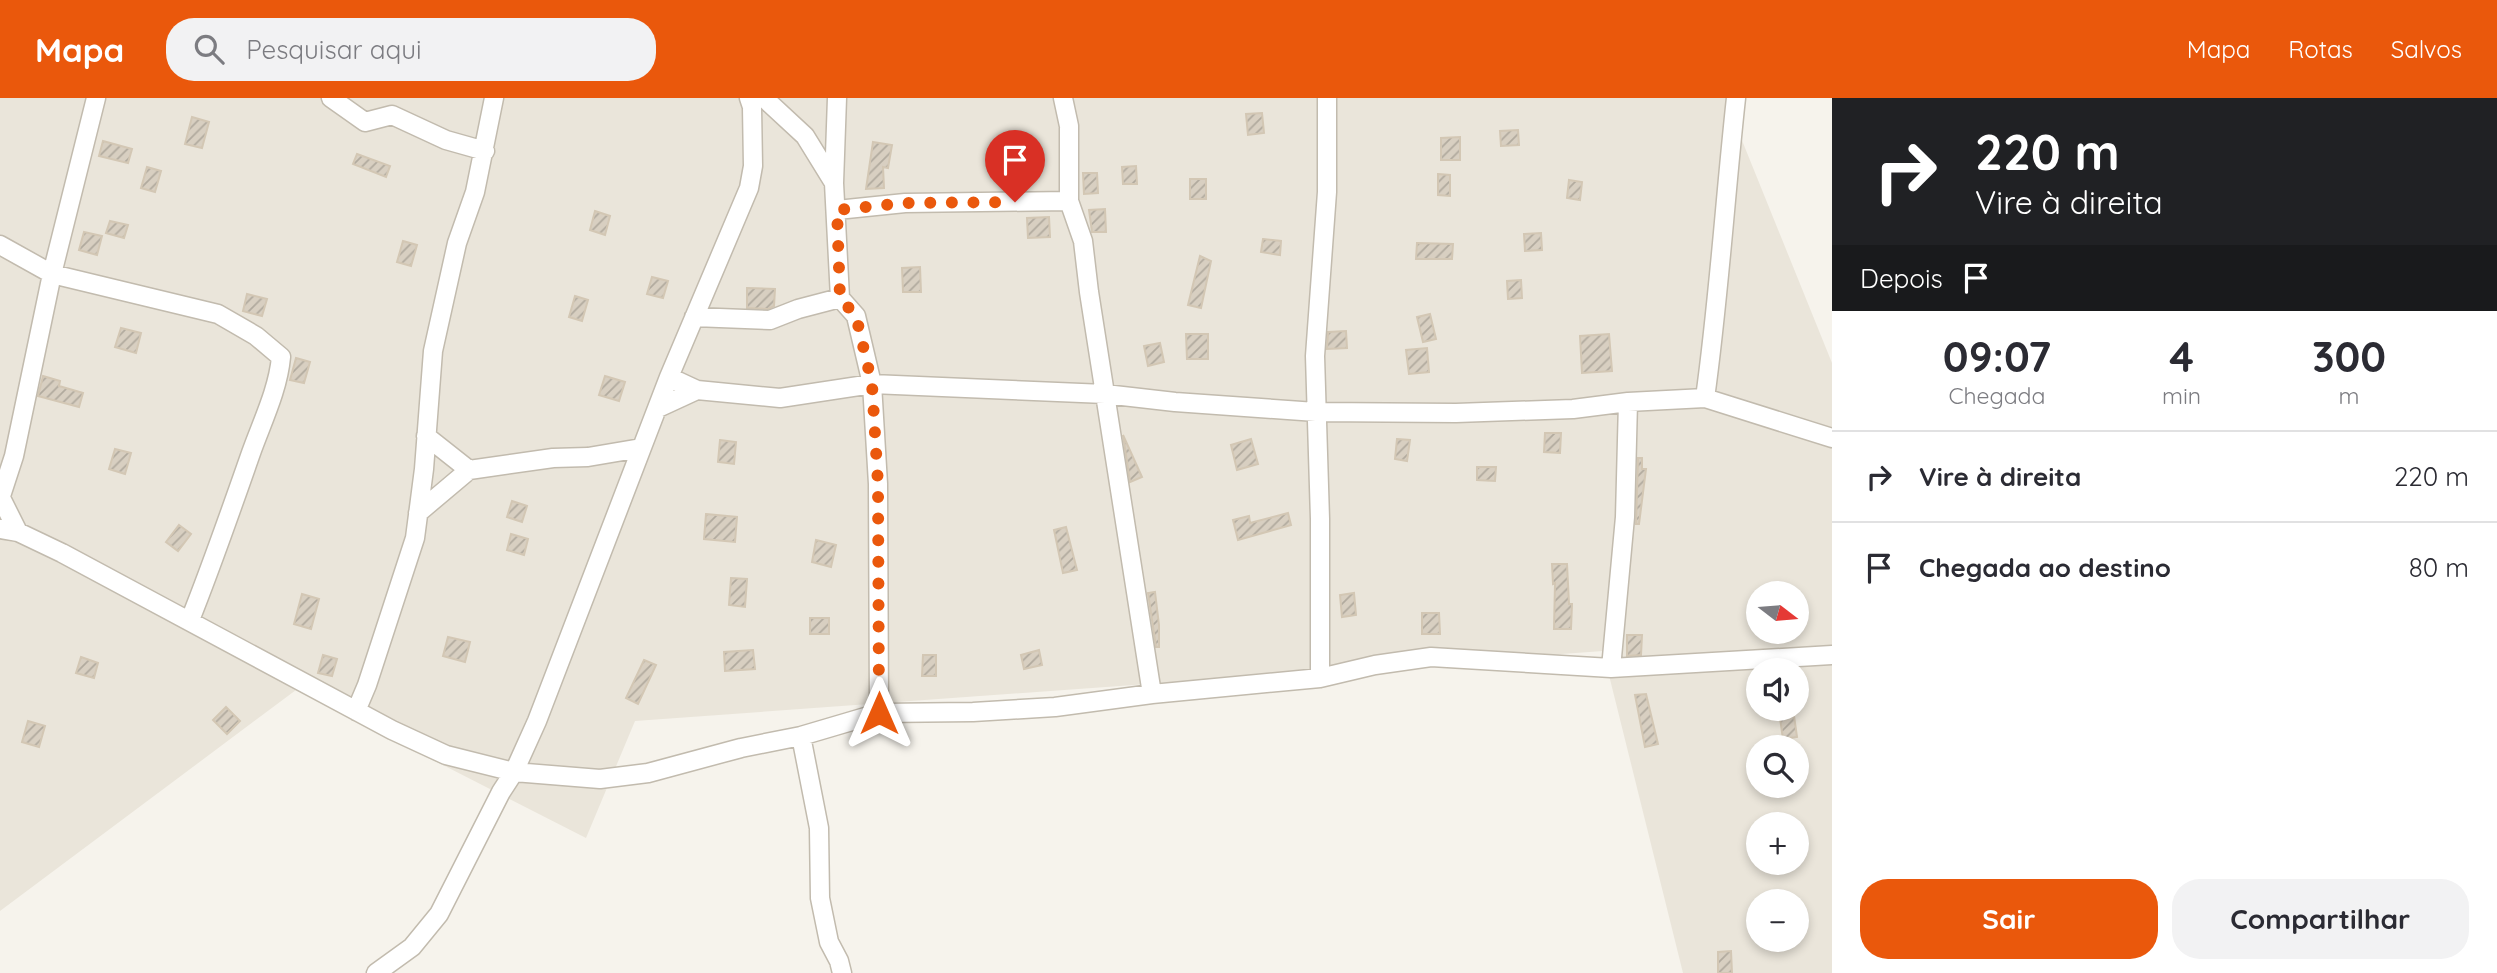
<!DOCTYPE html>
<html lang="pt">
<head>
<meta charset="utf-8">
<style>
	:root { --surface:#fff; --page:#f2f2f3; --text:#2b2b33; --muted:#7c7c81; --line:#e1e1e2; --accent:#ea580c }
	body { margin:0; font-family:Quicksand,sans-serif; background:var(--page); color:var(--text); height:100vh; display:flex; flex-direction:column; font-size:26px; white-space:nowrap }
	* { box-sizing:border-box; margin:0 }
	p { font-size:23px; color:var(--muted) }
	.icon { flex:none; width:38px; height:38px; fill:none; stroke:currentColor; stroke-width:2; stroke-linecap:round; stroke-linejoin:round }
	.map { position:relative; flex:1; overflow:hidden }
	.panel { display:flex; flex-direction:column; background:var(--surface); width:665px }
	.panel>* { flex:none }
	.guide { background:#202124; color:#fff; overflow:hidden }
	.needle { width:46px; rotate:106deg }
	.tools { position:absolute; left:1746px; top:483px; display:grid; gap:14px }
	.tools a { display:grid; place-items:center; width:63px; height:63px; border-radius:50%; background:var(--surface); box-shadow:0 4px 10px #0003; font-size:35px }
	.pin { position:absolute; display:grid; place-items:center; width:60px; height:60px; color:#fff; margin:-72px -30px; border-radius:50% 50% 50% 0; rotate:-45deg; box-shadow:0 0 7px #0007 }
	.pin .icon { rotate:45deg }
	.me { position:absolute; width:77px; margin:-38px; rotate:0deg; stroke-linejoin:round; filter:drop-shadow(0 0 5px #0008) }
	.turn { display:flex; align-items:center; gap:24px; height:147px; padding:0 28px; font-size:32px }
	.turn .icon { width:91px; height:91px; stroke-width:2.5 }
	.turn b { display:block; font-size:49px; line-height:60px }
	.then { display:flex; align-items:center; height:66px; padding:0 28px; background:#0003; gap:14px; font-size:26px }
	.eta { display:flex; justify-content:space-evenly; align-items:center; height:119px; text-align:center }
	.eta b { font-size:42px; font-weight:700; line-height:49px }
	.primary-button { display:flex; gap:14px; margin-top:auto; padding:14px 28px }
	.primary-button a { flex:1; height:80px; border-radius:28px; background:var(--accent); color:#fff; font-size:28px; font-weight:700; line-height:80px; text-align:center }
	.primary-button a+a { background:var(--page); color:var(--text) }
	ul { padding:0; list-style:none }
	li { display:flex; align-items:center; gap:21px; height:91px; padding:0 28px; border-top:2px solid var(--line) }
	li div { flex:1 }
	li b { display:block; font-size:26px }
	li em { font-style:normal }
	header { display:flex; align-items:center; gap:42px; box-sizing:border-box; height:98px; padding:0 35px; background:var(--accent); color:#fff }
	header strong { font-size:33px }
	nav { display:flex; gap:38px; margin-inline-start:auto; font-size:24px }
	.search { width:490px; height:63px; background:var(--page); display:flex; align-items:center; gap:18px; box-sizing:border-box; padding:0 24px; border-radius:28px; color:var(--muted); font-size:26px }
	main { display:flex; flex:1; min-height:0 }
	.map>svg:first-child { display:block }
</style>
</head>
<body>
<header>
<strong>Mapa</strong>
<div class="search"><svg class="icon" aria-label="search" viewBox="0 0 24 24"><circle cx="10" cy="10" r="6"/><path d="M15 15l6 6"/></svg>Pesquisar aqui</div>
<nav><a>Mapa</a><a>Rotas</a><a>Salvos</a></nav>
</header>
<main>
<div class="map">
<svg width="1832" height="875" viewBox="0 0 1832 875">
	<defs>
		<pattern id="building-hatch" width="6" height="6" patternUnits="userSpaceOnUse" patternTransform="scale(1.75)"><rect width="6" height="6" fill="#d8cfc1"/><path d="M-1 1l2-2M0 6l6-6M5 7l2-2" fill="none" stroke="#b1aa9e"/></pattern>
	</defs>
	<rect width="100%" height="100%" fill="#f6f3ec"/>
	<path fill="#eae5da" fill-rule="evenodd" d="M 0,0 L 1736,0 L 1739,35 L 1832,265 L 1832,875 L 1683,875 L 1603,553 L 635,623 L 586,740 L 296,592 L 0,813 ZM 1759,495 L 1797,495 L 1797,534 L 1759,534 ZM 1759,572 L 1797,572 L 1797,611 L 1759,611 ZM 1759,649 L 1797,649 L 1797,688 L 1759,688 ZM 1759,726 L 1797,726 L 1797,765 L 1759,765 ZM 1759,803 L 1797,803 L 1797,842 L 1759,842 Z"/>
	<path fill="url(#building-hatch)" stroke="#d3c7b4" stroke-width="2" d="M 1262,15 L 1264,35 L 1248,37 L 1246,16 Z
		M 192,19 L 209,24 L 202,50 L 185,46 Z
		M 1518,32 L 1519,47 L 1501,48 L 1500,33 Z
		M 1460,39 L 1460,62 L 1441,62 L 1441,40 Z
		M 103,43 L 132,51 L 128,65 L 99,58 Z
		M 873,44 L 892,47 L 888,70 L 883,69 L 884,90 L 866,91 Z
		M 357,56 L 390,68 L 386,79 L 353,66 Z
		M 1136,68 L 1137,86 L 1123,86 L 1122,69 Z
		M 147,69 L 161,73 L 155,94 L 141,90 Z
		M 1083,75 L 1097,75 L 1098,95 L 1084,96 Z
		M 1438,76 L 1450,77 L 1450,98 L 1438,97 Z
		M 1190,81 L 1206,81 L 1206,101 L 1190,101 Z
		M 1569,82 L 1582,84 L 1580,102 L 1567,100 Z
		M 1105,111 L 1106,134 L 1092,134 L 1089,112 Z
		M 595,113 L 610,118 L 605,137 L 590,132 Z
		M 1049,119 L 1050,139 L 1028,140 L 1027,120 Z
		M 110,123 L 128,127 L 124,140 L 106,135 Z
		M 84,134 L 102,138 L 97,157 L 79,152 Z
		M 1541,135 L 1542,152 L 1525,153 L 1524,136 Z
		M 1263,141 L 1281,143 L 1280,157 L 1261,154 Z
		M 403,143 L 417,147 L 411,168 L 397,164 Z
		M 1417,145 L 1453,146 L 1452,161 L 1416,161 Z
		M 1200,158 L 1211,163 L 1201,210 L 1188,207 Z
		M 920,169 L 921,194 L 903,194 L 902,170 Z
		M 652,179 L 668,183 L 663,200 L 647,196 Z
		M 1521,182 L 1522,200 L 1508,201 L 1507,183 Z
		M 747,190 L 775,191 L 774,208 L 768,211 L 747,210 Z
		M 247,196 L 267,201 L 262,218 L 243,213 Z
		M 575,198 L 588,202 L 582,223 L 569,219 Z
		M 1430,216 L 1436,241 L 1423,244 L 1417,219 Z
		M 121,230 L 141,235 L 136,255 L 115,249 Z
		M 1346,233 L 1347,250 L 1327,251 L 1328,234 Z
		M 1186,236 L 1208,236 L 1208,261 L 1187,261 Z
		M 1609,236 L 1612,273 L 1582,275 L 1580,238 Z
		M 1160,245 L 1164,264 L 1148,268 L 1144,248 Z
		M 1427,250 L 1429,274 L 1409,276 L 1406,252 Z
		M 296,260 L 310,264 L 304,285 L 290,282 Z
		M 43,278 L 60,283 L 59,288 L 83,295 L 79,309 L 38,298 Z
		M 605,278 L 625,284 L 619,303 L 599,297 Z
		M 1545,335 L 1561,335 L 1560,355 L 1544,354 Z
		M 1123,337 L 1142,379 L 1130,384 Z
		M 1251,341 L 1258,366 L 1237,372 L 1231,347 Z
		M 1397,341 L 1410,342 L 1407,363 L 1395,361 Z
		M 720,342 L 736,344 L 734,366 L 718,364 Z
		M 115,351 L 131,355 L 125,376 L 109,371 Z
		M 1638,360 L 1642,360 L 1642,371 L 1646,371 L 1639,426 L 1636,426 Z
		M 1477,369 L 1496,369 L 1495,383 L 1477,382 Z
		M 512,403 L 527,408 L 522,424 L 507,419 Z
		M 1288,415 L 1291,427 L 1238,442 L 1233,422 L 1249,418 L 1250,425 Z
		M 706,416 L 737,419 L 735,444 L 704,441 Z
		M 179,427 L 191,436 L 178,453 L 166,444 Z
		M 1066,429 L 1077,472 L 1063,475 L 1054,432 Z
		M 511,436 L 528,441 L 524,457 L 507,452 Z
		M 816,442 L 836,447 L 831,469 L 812,464 Z
		M 1552,466 L 1567,466 L 1569,506 L 1572,506 L 1571,531 L 1554,531 L 1555,485 L 1553,486 Z
		M 731,480 L 747,481 L 745,509 L 729,507 Z
		M 1155,494 L 1159,527 L 1159,549 L 1156,549 L 1148,495 Z
		M 1354,495 L 1356,517 L 1342,519 L 1340,497 Z
		M 302,496 L 319,501 L 311,531 L 294,526 Z
		M 1422,515 L 1439,515 L 1440,536 L 1422,536 Z
		M 810,520 L 829,520 L 829,536 L 810,536 Z
		M 1627,537 L 1642,537 L 1641,557 L 1627,558 Z
		M 448,539 L 470,544 L 465,564 L 443,558 Z
		M 753,552 L 755,571 L 725,573 L 724,554 Z
		M 1039,552 L 1042,567 L 1024,571 L 1021,557 Z
		M 323,557 L 337,561 L 332,578 L 318,575 Z
		M 923,557 L 936,557 L 936,578 L 922,578 Z
		M 81,559 L 98,565 L 94,580 L 76,575 Z
		M 644,562 L 656,567 L 638,606 L 626,600 Z
		M 1646,596 L 1658,646 L 1645,649 L 1635,597 Z
		M 226,609 L 240,623 L 227,636 L 213,622 Z
		M 1794,618 L 1797,639 L 1783,641 L 1780,620 Z
		M 28,623 L 45,628 L 39,649 L 22,644 Z
		M 1731,853 L 1732,875 L 1718,875 L 1718,854 Z"/>
	<g fill="none" stroke-linecap="round" stroke-linejoin="round">
		<g stroke="#c2bbae" stroke-width="21">
			<path id="street" d="M 331,0 L 365,24 L 392,17 L 446,42 L 485,53
				M 764,0 L 805,38 L 834,85
				M 837,0 L 834,85 L 840,200 L 856,218 L 872,286 L 878,386 L 879,615
				M 1063,0 L 1069,28 L 1069,103 L 1083,143 L 1089,194 L 1152,596
				M 837,112 L 905,105 L 1069,103
				M 0,147 L 52,176 L 218,216 L 256,238 L 281,259 C 278,292 262,324 251,355 C 231,412 212,467 190,522
				M 694,219 L 770,222 L 798,211 L 840,200
				M 669,279 L 697,292 L 780,300 L 872,286 L 1105,296 L 1175,304 L 1316,314 L 1456,315 L 1573,311 L 1628,304 L 1705,300 L 1832,340
				M 1705,300 C 1719,200 1725,100 1736,0
				M 658,310 L 697,292
				M 426,338 L 469,372
				M 1,400 L 18,434
				M 0,401 L 14,358 L 52,176 L 96,0
				M 418,415 L 469,372 L 553,360 L 588,359 L 641,350
				M 0,431 L 18,434 L 62,455 L 392,632 L 446,657 L 514,674 L 600,681 L 648,675 L 741,650 L 801,638 L 879,615 L 973,614 L 1055,609 L 1152,596 L 1320,580 L 1375,567 L 1431,559 L 1611,570 L 1832,557
				M 1611,570 L 1625,419 L 1628,304
				M 1320,580 L 1320,421 L 1315,258 L 1327,94 L 1327,0
				M 356,613 L 367,587 L 415,440 L 424,371 L 433,253 L 457,145 L 475,94 L 494,0
				M 801,638 L 819,730 L 820,800 L 829,844 L 839,863 L 842,875
				M 376,875 L 412,849 L 439,816 L 501,694 L 514,674 L 537,623 L 669,279 L 749,90 L 753,68 L 752,9 L 749,0"/>
		</g>
		<use href="#street" stroke="#fff" stroke-width="18"/>
	</g>
	<g fill="none" stroke-linecap="round" stroke-linejoin="round">
		<path stroke="#ea580c" stroke-width="12" stroke-dasharray="0 21.6" d="M 879,615 L 878,386 L 872,286 L 856,218 L 840,200 L 837,112 L 905,105 L 1015,104"/>
	</g>
</svg>
<div class="tools">
<a><svg class="needle" viewBox="-14 -14 28 28"><path d="M0-13l5 13h-10z" fill="#e53935"/><path d="M0 13l5-13h-10z" fill="#7c7c81"/></svg></a>
<a><svg class="icon" aria-label="sound" viewBox="0 0 24 24"><path d="M4 9h4l5-4v14l-5-4H4zM17 9q2 3 0 6"/></svg></a>
<a><svg class="icon" aria-label="search" viewBox="0 0 24 24"><circle cx="10" cy="10" r="6"/><path d="M15 15l6 6"/></svg></a>
<a>+</a>
<a>−</a>
</div>
<div class="pin" style="left:1015px;top:104px;background:#d93025"><svg class="icon" aria-label="arrive" viewBox="0 0 24 24"><path d="M6 21V4h12l-3 4 3 4H6"/></svg></div>
<svg class="me" style="left:879px;top:615px" viewBox="-20 -20 40 40"><path d="M0-17L14 15 0 8-14 15z" fill="#ea580c" stroke="#fff" stroke-width="4"/></svg>
</div>
<section class="panel">
<div class="guide">
<div class="turn"><svg class="icon" aria-label="right" viewBox="0 0 24 24"><path d="M7 20v-9h11M14 6l5 5-5 5"/></svg><div><b>220 m</b>Vire à direita</div></div>
<div class="then">Depois<svg class="icon" aria-label="arrive" viewBox="0 0 24 24"><path d="M6 21V4h12l-3 4 3 4H6"/></svg></div>
</div>
<div class="eta">
<div><b>09:07</b><p>Chegada</p></div>
<div><b>4</b><p>min</p></div>
<div><b>300</b><p>m</p></div>
</div>
<ul>
<li><svg class="icon" aria-label="right" viewBox="0 0 24 24"><path d="M7 20v-9h11M14 6l5 5-5 5"/></svg><div><b>Vire à direita</b></div><em>220 m</em></li>
<li><svg class="icon" aria-label="arrive" viewBox="0 0 24 24"><path d="M6 21V4h12l-3 4 3 4H6"/></svg><div><b>Chegada ao destino</b></div><em>80 m</em></li>
</ul>
<div class="primary-button"><a>Sair</a><a>Compartilhar</a></div>
</section>
</main>
</body>
</html>
